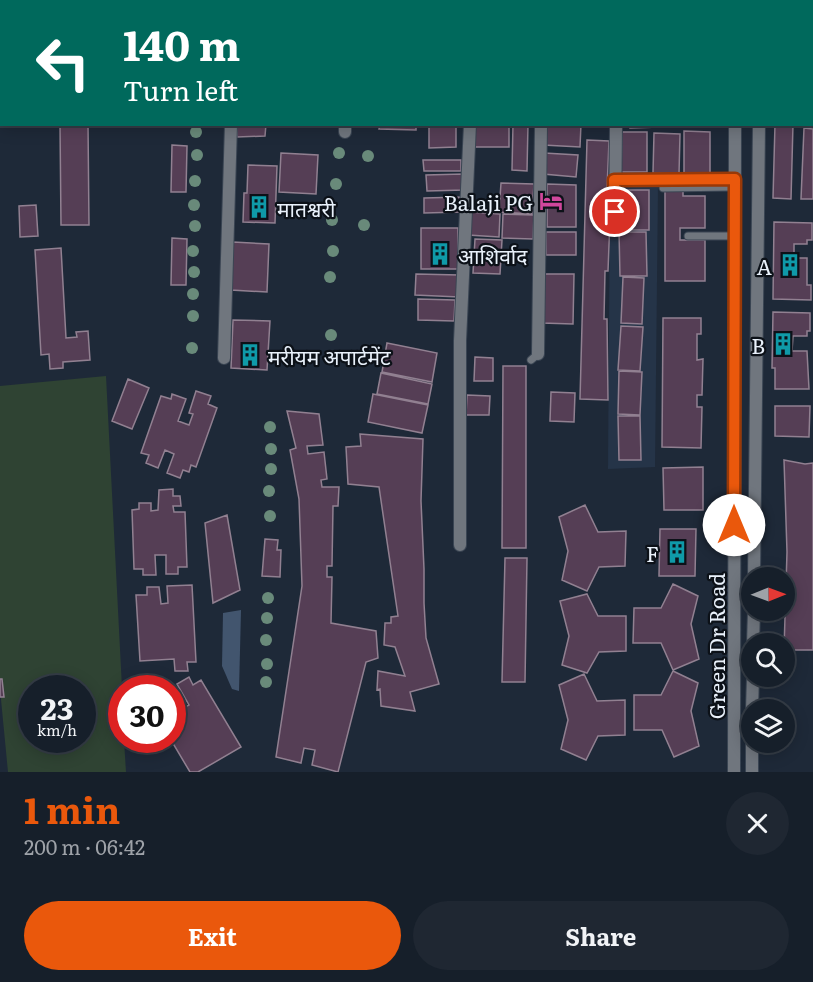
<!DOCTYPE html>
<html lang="en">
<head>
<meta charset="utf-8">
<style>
	:root { --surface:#161f2a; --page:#1f2732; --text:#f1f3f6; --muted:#9ea2a8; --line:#353d47; --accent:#ea580c }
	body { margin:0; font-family:Literata,"Noto Sans Devanagari",serif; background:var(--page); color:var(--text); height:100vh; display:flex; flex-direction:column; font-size:22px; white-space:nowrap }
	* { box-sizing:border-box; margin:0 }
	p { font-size:20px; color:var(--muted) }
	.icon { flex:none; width:33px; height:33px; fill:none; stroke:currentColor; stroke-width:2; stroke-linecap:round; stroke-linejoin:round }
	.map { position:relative; height:772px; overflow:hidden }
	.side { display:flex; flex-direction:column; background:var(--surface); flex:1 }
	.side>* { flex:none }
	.banner { position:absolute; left:0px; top:0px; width:813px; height:126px; box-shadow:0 3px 15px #0003,0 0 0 2px var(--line); background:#00695c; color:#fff; overflow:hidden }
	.needle { width:39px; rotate:89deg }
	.tools { position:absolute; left:741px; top:567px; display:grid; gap:12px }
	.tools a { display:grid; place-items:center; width:54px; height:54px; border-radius:50%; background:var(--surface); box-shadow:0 3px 15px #0003,0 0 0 2px var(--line); font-size:30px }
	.speed { position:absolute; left:18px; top:675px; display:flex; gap:12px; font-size:30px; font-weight:700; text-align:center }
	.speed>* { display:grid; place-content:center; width:78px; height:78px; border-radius:50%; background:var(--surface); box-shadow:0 3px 15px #0003,0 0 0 2px var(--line); line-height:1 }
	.speed small { font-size:15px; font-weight:400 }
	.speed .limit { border:9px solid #d22; background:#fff; color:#111 }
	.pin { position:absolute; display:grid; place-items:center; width:51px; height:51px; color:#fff; margin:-26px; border:3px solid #fff; border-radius:50%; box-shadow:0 2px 6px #0007 }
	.me { position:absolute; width:66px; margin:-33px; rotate:0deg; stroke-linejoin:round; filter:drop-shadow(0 0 4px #0008) }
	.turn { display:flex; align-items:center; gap:21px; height:126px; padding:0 24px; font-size:27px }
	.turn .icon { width:78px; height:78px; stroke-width:2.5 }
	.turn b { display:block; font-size:42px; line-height:51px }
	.round { display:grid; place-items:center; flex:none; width:63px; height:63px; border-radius:32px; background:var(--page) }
	.head { display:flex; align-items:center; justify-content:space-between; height:102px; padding:0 24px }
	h1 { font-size:36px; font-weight:700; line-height:45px; color:var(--accent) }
	.button { display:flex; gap:12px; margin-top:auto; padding:12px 24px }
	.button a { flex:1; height:69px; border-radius:36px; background:var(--accent); color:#fff; font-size:24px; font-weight:700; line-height:69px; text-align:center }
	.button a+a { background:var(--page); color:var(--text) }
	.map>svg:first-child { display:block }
</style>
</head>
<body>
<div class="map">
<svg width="813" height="772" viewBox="0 0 813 772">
	<rect width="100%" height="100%" fill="#1e2938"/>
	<path fill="#253448" d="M 610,186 L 658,186 L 655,467 L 608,469 Z"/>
	<path fill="#2f4333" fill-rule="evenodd" d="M 106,376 L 122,688 L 122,740 L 124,740 L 126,772 L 8,772 L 0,689 L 0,386 ZM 32,688 L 82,688 L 82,740 L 32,740 Z"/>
	<path fill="#42556e" d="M 241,610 L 239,691 L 232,689 L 222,666 L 223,613 Z"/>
	<path fill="#553e55" stroke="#918091" stroke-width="1.5" d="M 0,0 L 2,0 L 2,22 L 0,22 Z
		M 59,0 L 86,0 L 86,2 L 59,2 Z
		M 149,0 L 193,0 L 149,2 Z
		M 201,0 L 226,0 L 226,2 L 201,2 Z
		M 245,0 L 280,0 L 244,2 Z
		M 290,0 L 332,0 L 290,2 Z
		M 550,0 L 574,0 L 550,2 Z
		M 636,0 L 665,0 L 636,2 Z
		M 679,0 L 709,0 L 679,2 Z
		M 60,124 L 88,124 L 89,225 L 61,225 Z
		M 237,124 L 266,124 L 265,136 L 237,137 Z
		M 380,124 L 416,124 L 416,130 L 379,129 Z
		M 513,124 L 528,124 L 527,171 L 512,170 Z
		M 544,124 L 581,124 L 580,147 L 543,145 Z
		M 630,124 L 659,124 L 659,127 L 630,128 Z
		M 775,124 L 793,124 L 791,199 L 773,198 Z
		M 474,125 L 509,125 L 509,147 L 473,147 Z
		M 429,126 L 456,126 L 456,147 L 429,148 Z
		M 804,128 L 813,129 L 813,199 L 801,199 Z
		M 684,131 L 710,132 L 710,173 L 684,173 Z
		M 622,132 L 647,132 L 647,172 L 621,172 Z
		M 654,133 L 680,134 L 679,174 L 653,173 Z
		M 587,140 L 609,141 L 606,214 L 610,214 L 610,219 L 608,271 L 605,271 L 604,319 L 607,319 L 608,400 L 580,399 Z
		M 172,145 L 187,146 L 186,192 L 171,192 Z
		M 281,153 L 318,155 L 316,194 L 279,192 Z
		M 544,153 L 578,155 L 576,177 L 543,174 Z
		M 423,160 L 461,160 L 461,171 L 424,171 Z
		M 248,165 L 277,166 L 275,223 L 243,222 L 244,193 L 247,193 Z
		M 463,174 L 464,190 L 427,191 L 426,175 Z
		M 501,183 L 534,184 L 532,214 L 499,212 Z
		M 547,184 L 576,185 L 576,227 L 547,227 Z
		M 619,190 L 649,190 L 649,230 L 620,230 Z
		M 665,191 L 683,191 L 683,196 L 705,196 L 705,228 L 680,228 L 680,240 L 705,240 L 705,281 L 665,281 Z
		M 462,197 L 462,212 L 424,213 L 424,198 Z
		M 36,205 L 38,236 L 20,237 L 19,206 Z
		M 470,212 L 500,214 L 499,237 L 468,235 Z
		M 503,214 L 534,215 L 533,239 L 502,238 Z
		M 774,222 L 812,223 L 812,240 L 807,240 L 807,244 L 794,244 L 794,258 L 807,258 L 807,285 L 811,285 L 811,300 L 773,299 Z
		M 421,228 L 458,228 L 458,269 L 421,269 Z
		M 546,232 L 576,232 L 576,255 L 546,255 Z
		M 619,232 L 646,232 L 647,276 L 620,276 Z
		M 172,238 L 187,239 L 186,285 L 171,285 Z
		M 475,239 L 502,240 L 500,274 L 473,273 Z
		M 233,242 L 269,244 L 267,292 L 231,290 Z
		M 61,248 L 66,338 L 77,337 L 76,332 L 88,331 L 90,360 L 63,362 L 63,368 L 50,369 L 49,354 L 41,355 L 35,250 Z
		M 416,274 L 459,275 L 459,297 L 415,295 Z
		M 543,274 L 574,274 L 573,324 L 542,323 Z
		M 623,277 L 644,278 L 642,324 L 621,323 Z
		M 418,299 L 455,300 L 454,321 L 418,320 Z
		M 773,312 L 810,313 L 810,331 L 807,331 L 807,336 L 793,336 L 792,351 L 807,351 L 809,389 L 775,389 L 775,368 L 772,368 Z
		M 663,318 L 701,318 L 701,334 L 697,334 L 697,360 L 703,359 L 702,395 L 697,395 L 697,407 L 702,407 L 701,448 L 662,447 Z
		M 233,320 L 270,321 L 267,370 L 231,368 Z
		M 621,326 L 643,327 L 640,371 L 618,370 Z
		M 387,343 L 437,353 L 432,382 L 382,372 Z
		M 475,357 L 493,358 L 493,381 L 474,381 Z
		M 503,366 L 526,366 L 526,548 L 502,548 Z
		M 619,371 L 642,372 L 640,415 L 618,414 Z
		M 381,373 L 432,384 L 428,404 L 377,394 Z
		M 128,379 L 149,388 L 132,429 L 112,421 Z
		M 196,391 L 211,396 L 208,404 L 217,408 L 196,467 L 191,465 L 189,472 L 183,470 L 180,478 L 167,473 L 174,454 L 165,450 L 158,468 L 146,463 L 149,455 L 141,453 L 161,396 L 171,399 L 172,394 L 186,399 L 178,421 L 189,425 L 193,414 L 189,413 Z
		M 551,392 L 575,393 L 574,422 L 550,421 Z
		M 373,394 L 428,405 L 422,433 L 368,422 Z
		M 467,395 L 490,396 L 489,415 L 466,415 Z
		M 775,406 L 810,406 L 809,437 L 775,436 Z
		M 287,411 L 319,414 L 323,445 L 307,446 L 308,454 L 324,452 L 327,479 L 321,480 L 322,487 L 339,487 L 338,506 L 333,506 L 332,566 L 327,566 L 327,577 L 332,577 L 331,623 L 376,631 L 378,658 L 366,662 L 338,772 L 312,765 L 315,750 L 304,748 L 301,763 L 276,757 L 302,586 L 299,499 L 290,450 L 296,448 Z
		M 618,416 L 640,416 L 641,460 L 619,460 Z
		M 360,434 L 423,439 L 421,501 L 424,569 L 424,603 L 426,638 L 439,684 L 410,692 L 415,711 L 381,706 L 380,689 L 377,690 L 378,671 L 405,676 L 395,647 L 384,645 L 385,623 L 391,623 L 391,617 L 398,616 L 379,487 L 348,484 L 346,447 L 361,446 Z
		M 784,460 L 805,464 L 813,463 L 813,650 L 784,650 L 787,552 Z
		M 703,467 L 703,510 L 664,510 L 663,468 Z
		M 173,489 L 173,496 L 180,496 L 181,506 L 173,506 L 174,512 L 185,512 L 187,567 L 178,567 L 178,574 L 166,574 L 166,555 L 155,555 L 156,575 L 143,575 L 143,569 L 134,569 L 132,510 L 139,509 L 139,503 L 151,503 L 151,511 L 158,510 L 159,490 Z
		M 585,505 L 598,532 L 626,531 L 625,566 L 599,567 L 587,591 L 562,580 L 568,551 L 559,517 Z
		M 227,515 L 240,590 L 213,603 L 205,523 Z
		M 660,529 L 696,529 L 695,576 L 659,576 Z
		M 265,539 L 278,540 L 277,550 L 281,550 L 280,577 L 262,576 Z
		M 505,558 L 527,558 L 525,682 L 502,682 Z
		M 673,584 L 698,596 L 691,624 L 699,659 L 673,670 L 661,643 L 633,643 L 634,608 L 661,608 Z
		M 192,585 L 196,662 L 187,662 L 188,671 L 175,671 L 174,659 L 140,661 L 136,595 L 147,595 L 147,587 L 159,587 L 161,604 L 168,603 L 167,586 Z
		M 587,594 L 598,616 L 626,616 L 626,651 L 599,652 L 587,673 L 562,665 L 569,636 L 560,601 Z
		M 673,671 L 698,683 L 691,711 L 699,746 L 674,757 L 662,730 L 634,730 L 634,695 L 661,695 Z
		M 584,674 L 597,701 L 625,700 L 625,735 L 598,736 L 586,760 L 561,749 L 568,720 L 559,685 Z
		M 189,677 L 193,685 L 201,680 L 241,747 L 198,772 L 190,772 L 171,740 L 172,695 L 179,711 L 189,705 L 177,684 Z
		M 0,679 L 2,679 L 4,697 L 0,697 Z"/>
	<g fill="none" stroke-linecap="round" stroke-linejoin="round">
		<g stroke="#3a4553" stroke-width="9">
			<path id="service" d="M 663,188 L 735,187
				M 688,236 L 735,236
				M 531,360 L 538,354"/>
		</g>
		<g stroke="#3a4553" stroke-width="14">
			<path id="minor" d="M 145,0 L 145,2
				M 234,2 L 234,0
				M 351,2 L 351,0
				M 474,2 L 474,0
				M 543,2 L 543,0
				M 622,2 L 622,0
				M 735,2 L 735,0
				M 761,2 L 761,0
				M 804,2 L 804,0
				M 345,132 L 345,124
				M 614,180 L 735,179
				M 615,229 L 616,124
				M 538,354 L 541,124
				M 224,358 L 231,124
				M 460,545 L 460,341 L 470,124
				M 754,578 L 759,124
				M 753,644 L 754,610
				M 752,710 L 753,676
				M 734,772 L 735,124
				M 752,772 L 752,742"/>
		</g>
		<use href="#service" stroke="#70767e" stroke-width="7"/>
		<use href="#minor" stroke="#70767e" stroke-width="12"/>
	</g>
	<g fill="#698a7a">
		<circle cx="196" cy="132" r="6"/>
		<circle cx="339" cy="153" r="6"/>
		<circle cx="197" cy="155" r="6"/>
		<circle cx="368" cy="156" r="6"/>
		<circle cx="195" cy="181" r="6"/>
		<circle cx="336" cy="184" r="6"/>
		<circle cx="194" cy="205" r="6"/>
		<circle cx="332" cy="220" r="6"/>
		<circle cx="364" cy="225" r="6"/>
		<circle cx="195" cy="226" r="6"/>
		<circle cx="193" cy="251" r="6"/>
		<circle cx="333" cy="251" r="6"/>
		<circle cx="194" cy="272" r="6"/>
		<circle cx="330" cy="277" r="6"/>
		<circle cx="193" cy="294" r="6"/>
		<circle cx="193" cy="316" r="6"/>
		<circle cx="331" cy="335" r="6"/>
		<circle cx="192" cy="348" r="6"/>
		<circle cx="270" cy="427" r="6"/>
		<circle cx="271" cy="449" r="6"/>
		<circle cx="271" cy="469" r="6"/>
		<circle cx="269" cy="491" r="6"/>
		<circle cx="270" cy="516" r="6"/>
		<circle cx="268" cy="598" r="6"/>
		<circle cx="267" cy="618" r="6"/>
		<circle cx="266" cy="640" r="6"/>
		<circle cx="267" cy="664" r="6"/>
		<circle cx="266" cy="682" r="6"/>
	</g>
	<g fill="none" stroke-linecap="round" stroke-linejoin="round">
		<g stroke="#983908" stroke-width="15">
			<path id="route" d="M 615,212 L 614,180 L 735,179 L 734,525"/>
		</g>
		<use href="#route" stroke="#ea580c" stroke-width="10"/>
	</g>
	<defs>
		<g id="hotel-bare" transform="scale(1.8)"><path d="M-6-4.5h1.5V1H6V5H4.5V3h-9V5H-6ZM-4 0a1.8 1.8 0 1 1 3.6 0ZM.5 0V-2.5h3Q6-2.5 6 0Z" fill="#d1479c" stroke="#0c1118" stroke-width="2.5" paint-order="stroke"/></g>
		<g id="building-bare" transform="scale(1.8)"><path d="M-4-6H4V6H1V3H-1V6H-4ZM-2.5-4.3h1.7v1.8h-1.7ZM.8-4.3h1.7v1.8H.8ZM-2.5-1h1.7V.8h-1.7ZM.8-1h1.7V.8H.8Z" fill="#0f9aa8" stroke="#0c1118" stroke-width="2.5" paint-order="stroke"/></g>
	</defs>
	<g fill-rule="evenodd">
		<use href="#hotel-bare" x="551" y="201"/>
		<use href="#building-bare" x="259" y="207"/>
		<use href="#building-bare" x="440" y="254"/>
		<use href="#building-bare" x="790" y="265"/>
		<use href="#building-bare" x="783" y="344"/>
		<use href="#building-bare" x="250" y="355"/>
		<use href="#building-bare" x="677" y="552"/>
	</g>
	<g text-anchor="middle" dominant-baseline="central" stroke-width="4.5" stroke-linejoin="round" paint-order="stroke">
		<g font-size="21" fill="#e9f1fb" stroke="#0c1118" text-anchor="end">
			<text x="533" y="201">Balaji PG</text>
			<text x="277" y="207" text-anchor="start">मातश्वरी</text>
			<text x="458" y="254" text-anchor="start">आशिर्वाद</text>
			<text x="772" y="265">A</text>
			<text x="765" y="344">B</text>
			<text x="268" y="355" text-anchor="start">मरीयम अपार्टमेंट</text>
			<text x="659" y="552">F</text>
		</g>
		<g font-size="21" fill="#e9f1fb" stroke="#0c1118">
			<text transform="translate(715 646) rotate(-90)">Green Dr Road</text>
		</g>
	</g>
</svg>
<div class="tools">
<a><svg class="needle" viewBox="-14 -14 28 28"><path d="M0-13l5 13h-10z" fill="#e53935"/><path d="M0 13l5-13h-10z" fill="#9ea2a8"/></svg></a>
<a><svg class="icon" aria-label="search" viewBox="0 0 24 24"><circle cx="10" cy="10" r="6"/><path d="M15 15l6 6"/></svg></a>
<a><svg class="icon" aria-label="layers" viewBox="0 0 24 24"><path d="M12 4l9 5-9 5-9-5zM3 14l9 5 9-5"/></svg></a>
</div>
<div class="speed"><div>23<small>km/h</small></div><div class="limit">30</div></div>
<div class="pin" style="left:615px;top:212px;background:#d93025"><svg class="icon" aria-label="arrive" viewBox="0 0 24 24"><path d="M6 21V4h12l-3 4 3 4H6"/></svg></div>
<svg class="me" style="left:734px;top:525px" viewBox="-20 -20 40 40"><circle r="19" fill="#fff"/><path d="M0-13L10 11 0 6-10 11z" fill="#ea580c"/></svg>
<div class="banner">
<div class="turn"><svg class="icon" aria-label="left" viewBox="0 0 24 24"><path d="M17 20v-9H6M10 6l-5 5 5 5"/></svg><div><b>140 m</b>Turn left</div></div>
</div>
</div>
<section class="side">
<div class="head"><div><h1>1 min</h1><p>200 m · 06:42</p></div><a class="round"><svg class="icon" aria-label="close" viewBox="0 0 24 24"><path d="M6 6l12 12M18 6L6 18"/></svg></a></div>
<div class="button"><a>Exit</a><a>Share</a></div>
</section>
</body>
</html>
